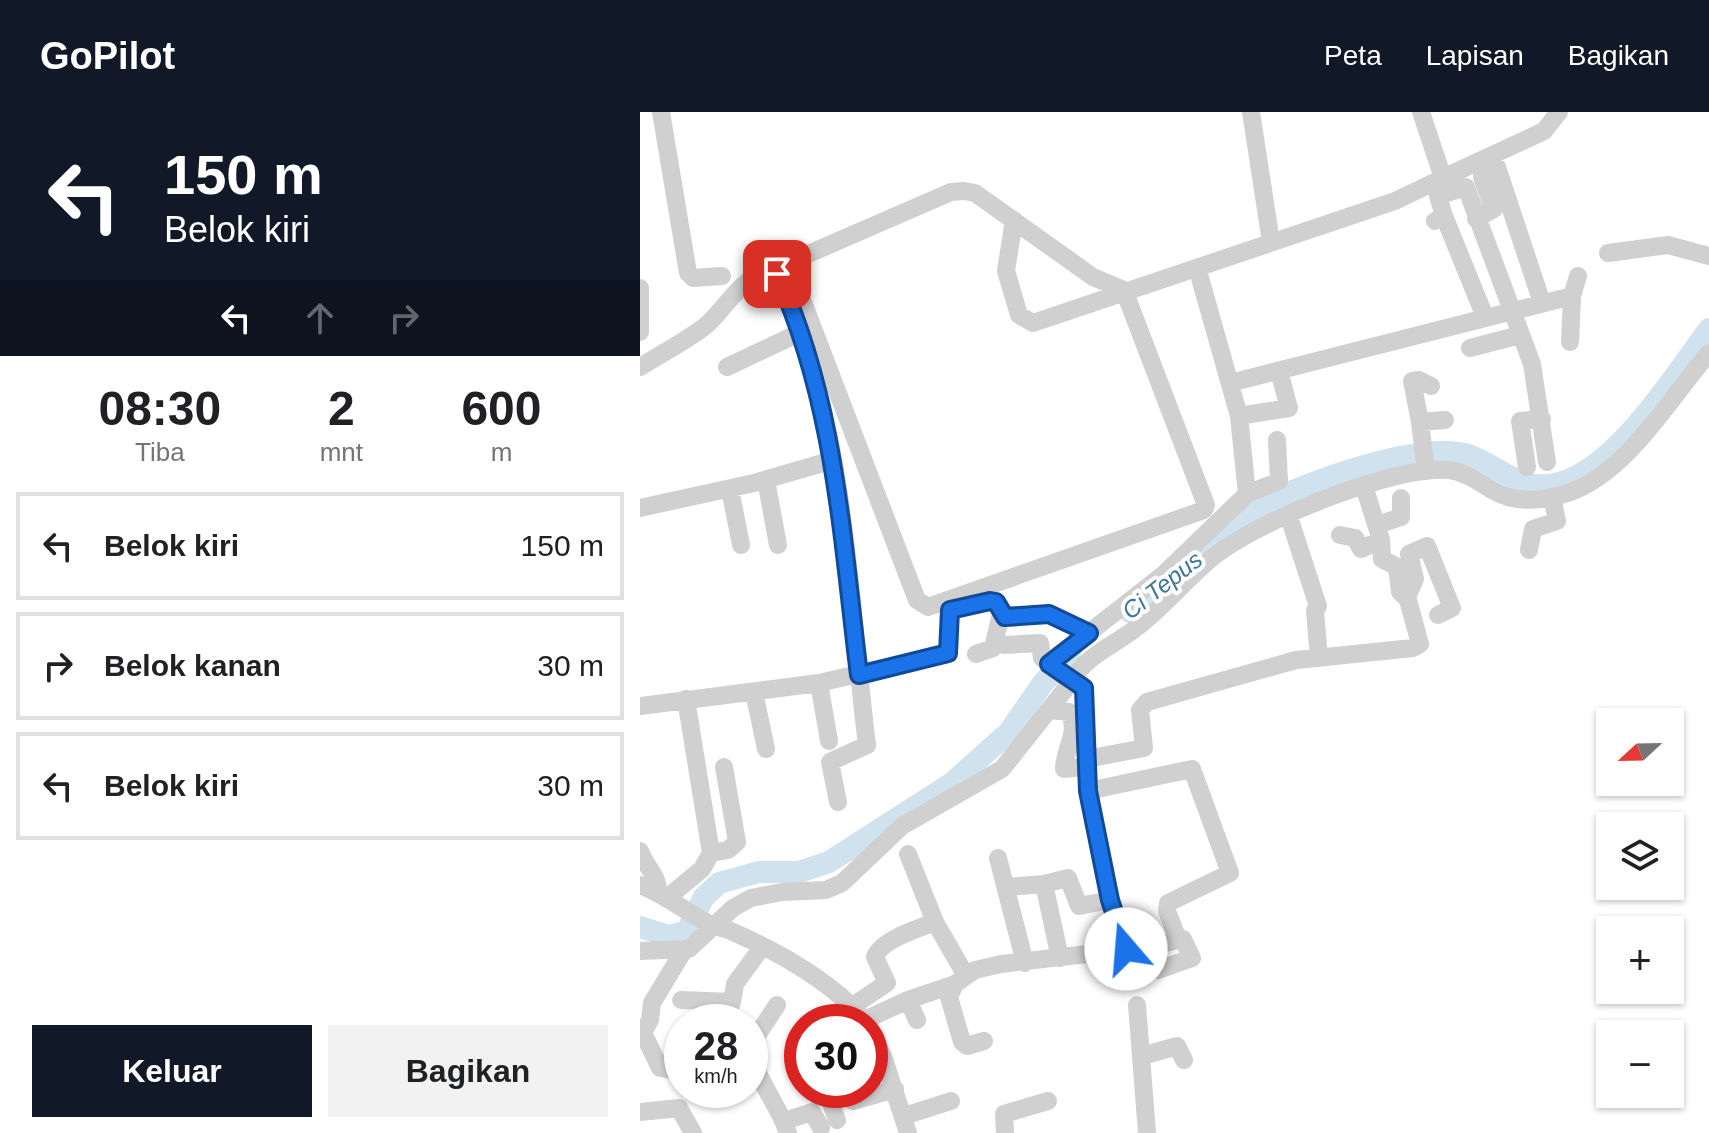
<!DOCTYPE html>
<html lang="id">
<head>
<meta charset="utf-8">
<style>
	:root { --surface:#fff; --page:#f2f2f2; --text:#202124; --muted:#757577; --line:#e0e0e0; --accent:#111827 }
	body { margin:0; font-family:Arial,sans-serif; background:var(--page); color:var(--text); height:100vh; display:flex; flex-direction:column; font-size:30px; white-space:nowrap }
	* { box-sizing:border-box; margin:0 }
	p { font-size:26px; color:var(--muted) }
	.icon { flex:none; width:44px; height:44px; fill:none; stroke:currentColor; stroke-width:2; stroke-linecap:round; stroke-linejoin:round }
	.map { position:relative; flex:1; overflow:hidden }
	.panel { display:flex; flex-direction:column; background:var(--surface); width:640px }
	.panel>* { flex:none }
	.guide { background:#111827; color:#fff; overflow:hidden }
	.needle { width:52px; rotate:248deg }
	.fabs { position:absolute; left:956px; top:596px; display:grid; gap:16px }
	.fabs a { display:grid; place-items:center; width:88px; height:88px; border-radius:0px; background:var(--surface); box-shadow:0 2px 6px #0004; font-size:40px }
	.speed { position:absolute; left:24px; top:892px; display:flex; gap:16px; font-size:40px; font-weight:700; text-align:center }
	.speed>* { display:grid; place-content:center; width:104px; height:104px; border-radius:50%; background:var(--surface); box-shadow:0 2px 6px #0004; line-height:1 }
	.speed small { font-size:20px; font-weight:400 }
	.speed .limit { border:12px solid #d22; background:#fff; color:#111 }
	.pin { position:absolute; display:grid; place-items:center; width:68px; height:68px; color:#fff; margin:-34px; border-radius:16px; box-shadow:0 4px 12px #0006 }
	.me { position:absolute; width:88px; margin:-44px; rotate:342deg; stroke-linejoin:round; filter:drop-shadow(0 0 6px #0008) }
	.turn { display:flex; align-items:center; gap:28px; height:168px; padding:0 32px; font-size:36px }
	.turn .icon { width:104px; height:104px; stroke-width:2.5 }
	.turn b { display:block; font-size:56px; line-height:68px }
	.lanes { display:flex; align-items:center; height:76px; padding:0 32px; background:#0003; justify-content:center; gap:40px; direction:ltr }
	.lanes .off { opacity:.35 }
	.eta { display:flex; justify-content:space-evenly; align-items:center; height:136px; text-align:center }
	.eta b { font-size:48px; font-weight:700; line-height:56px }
	.primary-button { display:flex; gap:16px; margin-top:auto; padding:16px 32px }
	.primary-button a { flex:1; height:92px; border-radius:0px; background:var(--accent); color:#fff; font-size:32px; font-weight:700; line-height:92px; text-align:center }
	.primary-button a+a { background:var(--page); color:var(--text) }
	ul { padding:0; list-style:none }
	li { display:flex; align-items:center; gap:24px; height:108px; margin:0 16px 12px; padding:0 16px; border:4px solid var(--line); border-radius:0px }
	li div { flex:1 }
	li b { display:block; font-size:30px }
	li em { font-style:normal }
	header { display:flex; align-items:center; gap:48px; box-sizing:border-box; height:112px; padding:0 40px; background:var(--accent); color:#fff }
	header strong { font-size:38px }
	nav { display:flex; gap:44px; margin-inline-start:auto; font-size:28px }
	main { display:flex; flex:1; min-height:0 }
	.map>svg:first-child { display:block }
</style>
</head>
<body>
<header>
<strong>GoPilot</strong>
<nav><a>Peta</a><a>Lapisan</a><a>Bagikan</a></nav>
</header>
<main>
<section class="panel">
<div class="guide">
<div class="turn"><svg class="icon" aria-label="left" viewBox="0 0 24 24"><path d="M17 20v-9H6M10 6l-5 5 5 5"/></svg><div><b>150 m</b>Belok kiri</div></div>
<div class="lanes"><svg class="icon" aria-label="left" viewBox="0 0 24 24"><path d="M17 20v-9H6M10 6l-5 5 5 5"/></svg><svg class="icon off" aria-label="ahead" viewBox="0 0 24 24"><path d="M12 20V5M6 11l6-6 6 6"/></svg><svg class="icon off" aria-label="right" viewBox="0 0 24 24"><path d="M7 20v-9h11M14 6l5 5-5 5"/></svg></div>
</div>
<div class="eta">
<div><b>08:30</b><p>Tiba</p></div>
<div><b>2</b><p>mnt</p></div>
<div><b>600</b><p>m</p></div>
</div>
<ul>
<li><svg class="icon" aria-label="left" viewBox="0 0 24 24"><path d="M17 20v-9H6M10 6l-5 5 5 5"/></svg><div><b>Belok kiri</b></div><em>150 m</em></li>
<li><svg class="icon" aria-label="right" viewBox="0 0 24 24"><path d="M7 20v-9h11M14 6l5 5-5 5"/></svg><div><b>Belok kanan</b></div><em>30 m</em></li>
<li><svg class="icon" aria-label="left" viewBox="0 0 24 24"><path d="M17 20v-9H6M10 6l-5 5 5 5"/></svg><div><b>Belok kiri</b></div><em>30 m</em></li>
</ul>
<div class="primary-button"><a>Keluar</a><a>Bagikan</a></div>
</section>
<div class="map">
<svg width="1069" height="1021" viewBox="0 0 1069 1021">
	<rect width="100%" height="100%" fill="#fff"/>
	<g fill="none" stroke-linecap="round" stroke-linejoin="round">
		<path stroke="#cfe2ee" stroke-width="22" d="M 490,500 L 625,392 C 667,370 785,327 831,344 C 858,354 878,377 910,373 C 972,365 1034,264 1069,217
			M 0,815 L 29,824 L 47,819 L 64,785 L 79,771 L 119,760 L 159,760 L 189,750 L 312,671 L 369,620 L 403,571 L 430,542"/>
		<path stroke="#d0d0d0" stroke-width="18" d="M 21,0 L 48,161 L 53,166 L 82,164
			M 611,0 L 631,130
			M 803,66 L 904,19 L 919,0
			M 324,79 L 335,81 L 453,165 L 484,178 L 566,393 L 564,398 L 288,495 L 277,488 L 150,156 L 152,149 L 159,146 L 311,80 Z
			M 804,104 L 798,84 L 826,75 L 892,252 L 907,350
			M 836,107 L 854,97 L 842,65 L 857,55 L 902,191
			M 374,108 L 366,159 L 379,203 L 393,211 L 755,89 L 803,66 L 781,0
			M 795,109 L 804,104 L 845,205
			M 968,141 L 1028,133 L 1069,144
			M 0,176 L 0,220
			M 162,225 C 207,355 210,497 227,633 L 190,650 L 198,690
			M 930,230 L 932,184 L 938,164
			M 830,236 L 880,223
			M 0,255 C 21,242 44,230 64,215 C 84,201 107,152 137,162 L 146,183
			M 87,255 L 161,220
			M 590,271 L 932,184
			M 599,304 L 649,296 L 639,259
			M 780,310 L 772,269 L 779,268 L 791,274
			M 887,355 L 880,309 L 902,307
			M 786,359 L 780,310 L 805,308
			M 126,368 L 138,433
			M 90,377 L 101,433
			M 607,382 L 639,369 L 637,328
			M 0,396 L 114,371 L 193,348
			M 648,402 L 678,494 L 675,499 L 679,546
			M 737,413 L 761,405 L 761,386
			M 700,423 L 715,426 L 721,437 L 741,428
			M 889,438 L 893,417 L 917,409 L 912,385
			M 767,485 L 775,467 L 769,442 L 787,434 L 812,496 L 798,503
			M 336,542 L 353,536 L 361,502
			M 409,552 L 524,462 L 607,382 L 599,304 L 560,166
			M 179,571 L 308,541 L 310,498 L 350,489 L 356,490 L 365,505 L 409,502 L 449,521
			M 114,580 L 126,637
			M 0,594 L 179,571 L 189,629
			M 409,598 L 429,600 C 440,620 424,637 424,657 L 446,655
			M 446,647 L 504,636 L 500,598 L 507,590 L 656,548 L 773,536 L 780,532 L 768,488 L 760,480 L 757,455 L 742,447 L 741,428 L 724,374
			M 448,679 L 552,657 L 590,761 L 528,791 L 527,799 L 538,827
			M 0,739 C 5,754 18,763 18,779
			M 71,741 L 88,738 L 97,730 L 84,655
			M 268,742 L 295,810 L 326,864
			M 358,746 L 385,851
			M 404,772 L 428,766 L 439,794 L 470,788
			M 0,773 C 25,782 45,800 70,812 C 77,816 86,816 93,820 C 139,840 194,871 226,910
			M 366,775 L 404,772 L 420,846
			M 27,786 L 62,757 L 71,741 L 46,587
			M 486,837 L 470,788 L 448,679 L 444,576 L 431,570 C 445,544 473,534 496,516 C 522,496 542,472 567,450 C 609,412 752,353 808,358 C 823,359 839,370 852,378 C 875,392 903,389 928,381 C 987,361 1030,286 1069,241
			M 0,839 L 49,837 L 93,796 L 111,786 L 142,780 L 186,778 L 202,771 L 262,714 L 362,657 L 431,570 L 402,546 L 400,531 L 364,533
			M 315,872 L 309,885 L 322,930 L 327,934 L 344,929
			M 41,888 L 92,890 L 86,910
			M 268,888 L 277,908
			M 92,890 L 95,872 L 122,835
			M 497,893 L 507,1021
			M 211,895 L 247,871 L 235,845 C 241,828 277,817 295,810
			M 225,908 L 268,888 L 315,872 L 335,858 L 361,852 L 507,835 L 543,827 L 552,846 L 518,858 L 507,835
			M 230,918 L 244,947 L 268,1021
			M 0,926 L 10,908 L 12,891 L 44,838
			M 0,927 L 6,927 L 20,956 L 42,960
			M 110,934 L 137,893
			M 110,940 C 119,972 138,992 148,1021
			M 502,944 L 537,934 L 544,948
			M 186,978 L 197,1008
			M 209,978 L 213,989 L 255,977
			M 0,1000 L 39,996 L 53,1021
			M 264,1004 L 311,989
			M 144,1009 L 172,1000 L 181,1016
			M 365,1021 L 364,1002 L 408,989"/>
	</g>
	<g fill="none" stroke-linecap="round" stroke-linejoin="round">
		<g stroke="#114b97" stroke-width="20">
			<path id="route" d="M 137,162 C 195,289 202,426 219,563 L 308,541 L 310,498 L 350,489 L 356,490 L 365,505 L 409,502 L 449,521 L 409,552 L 444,576 L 448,679 L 470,788 L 486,837"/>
		</g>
		<use href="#route" stroke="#1a73e8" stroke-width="14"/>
	</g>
	<g text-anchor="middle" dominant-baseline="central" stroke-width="8" stroke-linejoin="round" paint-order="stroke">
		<g font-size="24" font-style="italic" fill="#3f7597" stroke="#fff">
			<text transform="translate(522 473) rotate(-38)">Ci Tepus</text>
		</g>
	</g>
</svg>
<div class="fabs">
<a><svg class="needle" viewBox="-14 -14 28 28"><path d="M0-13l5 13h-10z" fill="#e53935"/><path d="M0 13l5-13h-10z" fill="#757577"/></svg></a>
<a><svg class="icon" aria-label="layers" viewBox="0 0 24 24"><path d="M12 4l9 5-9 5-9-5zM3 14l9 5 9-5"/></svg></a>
<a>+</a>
<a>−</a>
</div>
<div class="speed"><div>28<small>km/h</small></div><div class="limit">30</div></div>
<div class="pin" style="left:137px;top:162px;background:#d93025"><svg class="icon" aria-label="arrive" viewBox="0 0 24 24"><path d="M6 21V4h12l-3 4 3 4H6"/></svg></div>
<svg class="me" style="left:486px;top:837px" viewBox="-20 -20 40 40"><circle r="19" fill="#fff"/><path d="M0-13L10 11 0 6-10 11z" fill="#1a73e8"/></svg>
</div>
</main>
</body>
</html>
